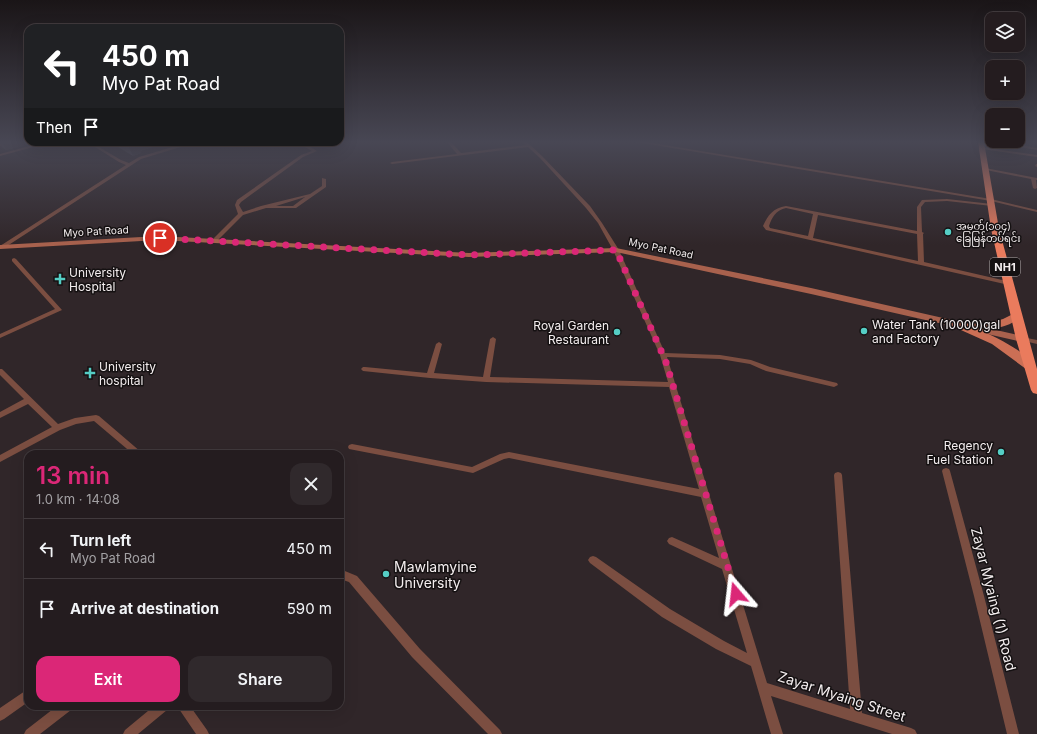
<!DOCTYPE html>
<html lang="en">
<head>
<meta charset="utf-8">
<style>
	:root { --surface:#241c1f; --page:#30292c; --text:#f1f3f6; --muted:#a3a1a4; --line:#413a3d; --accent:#db2777 }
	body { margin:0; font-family:Inter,"Noto Sans Myanmar",sans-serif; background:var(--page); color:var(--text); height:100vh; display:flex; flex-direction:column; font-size:15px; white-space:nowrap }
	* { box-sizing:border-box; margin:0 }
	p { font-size:13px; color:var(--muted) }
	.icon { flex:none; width:22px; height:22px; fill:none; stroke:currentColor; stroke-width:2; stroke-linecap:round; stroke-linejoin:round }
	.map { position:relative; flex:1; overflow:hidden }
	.sheet { position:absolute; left:24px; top:450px; width:320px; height:260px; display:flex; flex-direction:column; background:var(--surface); border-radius:12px; box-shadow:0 4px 16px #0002,0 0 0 1px var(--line) }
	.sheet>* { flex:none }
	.hud { position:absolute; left:24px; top:24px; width:320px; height:122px; border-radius:12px; box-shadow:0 4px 16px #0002,0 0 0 1px var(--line); background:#202124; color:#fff; overflow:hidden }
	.tools { position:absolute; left:985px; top:12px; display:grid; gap:8px }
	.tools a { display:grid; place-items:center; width:40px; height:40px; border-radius:8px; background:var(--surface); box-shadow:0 4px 16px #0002,0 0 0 1px var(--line); font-size:20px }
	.pin { position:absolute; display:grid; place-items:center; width:34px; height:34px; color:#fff; margin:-17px; border:2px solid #fff; border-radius:50%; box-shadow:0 1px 4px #0007 }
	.me { position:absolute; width:44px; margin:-22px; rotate:343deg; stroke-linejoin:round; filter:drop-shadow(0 0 3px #0008) }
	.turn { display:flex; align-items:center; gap:14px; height:84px; padding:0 12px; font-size:18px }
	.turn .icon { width:52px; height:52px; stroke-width:2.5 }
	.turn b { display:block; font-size:28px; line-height:34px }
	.then { display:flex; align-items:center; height:38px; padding:0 12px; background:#0003; gap:8px; font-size:15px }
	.round { display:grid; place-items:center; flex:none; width:42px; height:42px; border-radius:12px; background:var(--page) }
	.summary { display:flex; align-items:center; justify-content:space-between; height:68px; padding:0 12px }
	h1 { font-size:24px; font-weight:600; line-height:30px; color:var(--accent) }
	.cta { display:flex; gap:8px; margin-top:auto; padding:8px 12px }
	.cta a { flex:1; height:46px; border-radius:12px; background:var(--accent); color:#fff; font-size:16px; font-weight:600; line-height:46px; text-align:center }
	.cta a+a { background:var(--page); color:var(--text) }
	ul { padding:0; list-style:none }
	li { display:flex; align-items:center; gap:12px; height:60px; padding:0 12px; border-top:1px solid var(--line) }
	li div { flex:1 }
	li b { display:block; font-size:15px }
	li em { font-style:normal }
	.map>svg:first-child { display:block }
</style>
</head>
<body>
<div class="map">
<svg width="1037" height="734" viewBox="0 0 1037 734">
	<rect width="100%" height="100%" fill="#302629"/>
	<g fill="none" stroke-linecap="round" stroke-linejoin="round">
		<path fill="#7b4e41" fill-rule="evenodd" d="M 5,142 L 13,142 L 0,146 L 0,144 Z
			M 44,142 L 52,142 L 0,156 L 0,154 Z
			M 87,142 L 92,142 L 97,145 L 107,142 L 115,142 L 99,147 L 121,160 L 129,163 L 139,157 L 189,142 L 197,142 L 141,159 L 4,248 L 0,248 L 0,246 L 126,165 L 119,162 Z
			M 296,142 L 302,142 L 317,151 L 303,157 L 241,202 L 239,205 L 243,212 L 261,206 L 310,194 L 322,186 L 322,178 L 326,179 L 326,187 L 296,208 L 266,208 L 243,215 L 216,242 L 212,242 L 212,240 L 238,214 L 235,205 L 237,200 L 301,155 L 312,151 ZM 305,197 L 293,206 L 276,206 Z
			M 447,142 L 451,142 L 461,153 L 525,145 L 522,142 L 527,142 L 542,156 L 590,206 L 602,223 L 619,250 L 665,353 L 720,355 L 751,360 L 770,367 L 837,383 L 838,385 L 834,387 L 766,371 L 750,364 L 720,359 L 667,357 L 767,683 L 850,709 L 834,475 L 835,473 L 838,472 L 841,473 L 842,475 L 862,713 L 911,728 L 915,730 L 917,734 L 892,734 L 771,696 L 783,734 L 771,734 L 751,666 L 716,649 L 662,617 L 590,563 L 588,560 L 590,557 L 593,556 L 596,557 L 670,609 L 724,641 L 747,653 L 722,569 L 669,544 L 667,541 L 669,538 L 672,537 L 719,558 L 701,497 L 509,458 L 504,459 L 473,473 L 349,449 L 348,447 L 349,445 L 352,444 L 472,467 L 500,454 L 509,452 L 699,489 L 669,387 L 486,382 L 430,378 L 363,371 L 361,369 L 363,367 L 365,367 L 427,373 L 436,344 L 439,342 L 442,344 L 434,373 L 483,377 L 490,339 L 493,337 L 496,339 L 490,377 L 668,382 L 660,355 L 613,250 L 598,223 L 586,208 L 540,158 L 528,147 L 392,164 L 390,163 L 392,162 L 457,154 Z
			M 636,142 L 647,142 L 991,199 L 1037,210 L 1037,212 L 991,201 Z
			M 991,142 L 1003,142 L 1037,148 L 1037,150 Z
			M 981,147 L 1037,155 L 1037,157 L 982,149 L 981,149 Z
			M 1036,164 L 1037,164 L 1037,167 L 1035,166 Z
			M 985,168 L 1037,178 L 1037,180 L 1036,180 L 1037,188 L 1035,189 L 1033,188 L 1031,179 L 986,170 L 984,169 Z
			M 947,199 L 992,204 L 994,205 L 992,206 L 947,201 L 925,202 L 921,207 L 922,232 L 924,233 L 923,234 L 924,262 L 1011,282 L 1011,284 L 1009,285 L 766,230 L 763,226 C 768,215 773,208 786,206 L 917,231 L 917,207 L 922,200 ZM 786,208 L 813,214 L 808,236 L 770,228 L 769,226 C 772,217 776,210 786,208 ZM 818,215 L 917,234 L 918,261 L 813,238 Z
			M 14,258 L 16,259 L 62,310 L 0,338 L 0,334 L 55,309 L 12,261 L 12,259 Z
			M 1022,337 L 1037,340 L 1037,344 L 1020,340 L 1019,339 Z
			M 0,369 L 2,369 L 58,424 L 75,418 L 96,415 L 99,416 L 141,452 L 142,454 L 133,454 L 94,421 L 76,424 L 60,430 L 0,462 L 0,455 L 52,427 L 28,404 L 0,418 L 0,412 L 24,399 L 0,375 Z
			M 946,468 L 949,469 L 950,471 L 984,596 L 1019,734 L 1007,734 L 974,596 L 942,471 L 943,469 Z
			M 340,569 L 357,576 L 420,649 L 500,730 L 502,734 L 488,734 L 412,657 L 349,582 L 340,579 Z
			M 28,689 L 28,702 L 4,719 L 0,721 L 0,708 Z
			M 57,706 L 73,706 L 71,710 L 40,734 L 24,734 L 26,730 Z
			M 154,706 L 169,706 L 167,710 L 138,734 L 123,734 L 125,730 Z
			M 177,706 L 190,706 L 207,730 L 209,734 L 196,734 Z"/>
		<path fill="#a8614d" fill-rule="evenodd" d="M 159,236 L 469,253 L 616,248 L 811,288 L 1022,336 L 1027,339 L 1022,342 L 811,294 L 616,252 L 469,257 L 159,240 L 0,249 L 0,245 Z"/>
		<path fill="#cb6f55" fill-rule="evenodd" d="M 1017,312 L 1022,315 C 1013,326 993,330 979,330 C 996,337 1025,351 1035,366 L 1034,369 L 1026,369 L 992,344 L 952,326 L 951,324 L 956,321 L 966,324 L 989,323 L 1003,319 Z"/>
		<path fill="#ea7b5d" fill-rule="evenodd" d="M 978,142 L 984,142 L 999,229 L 1037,369 L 1037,394 L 1033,393 L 1031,390 L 1016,339 L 991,229 Z"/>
	</g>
	<path fill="#564f56" d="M 0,142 L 36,142 L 6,150 L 2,147 Z
		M 112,142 L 168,142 L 140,151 L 141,153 L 133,156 L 113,144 Z"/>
	<path fill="#40373d" d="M 2,142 L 36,142 L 6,150 Z
		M 129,142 L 168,142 L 140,151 L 141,153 L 133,156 L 127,143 Z"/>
	<linearGradient id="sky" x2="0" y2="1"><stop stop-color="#1a1517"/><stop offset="0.58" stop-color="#484754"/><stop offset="1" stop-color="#484754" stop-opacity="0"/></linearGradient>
	<rect width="1037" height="245" fill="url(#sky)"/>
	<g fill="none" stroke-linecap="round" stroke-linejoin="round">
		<path stroke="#db2777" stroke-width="7" stroke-dasharray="0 12.6" d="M 160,238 L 469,255 L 616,250 L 666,362 L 736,594"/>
	</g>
	<g fill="#55cec5" stroke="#151112" stroke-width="1.5">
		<circle cx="948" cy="232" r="4"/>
		<path d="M58 273h4v4h4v4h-4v4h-4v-4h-4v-4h4z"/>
		<circle cx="864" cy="331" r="4"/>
		<circle cx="617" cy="332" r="4"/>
		<path d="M88 367h4v4h4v4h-4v4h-4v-4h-4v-4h4z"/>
		<circle cx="1001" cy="452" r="4"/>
		<circle cx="386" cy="574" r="4"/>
	</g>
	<g text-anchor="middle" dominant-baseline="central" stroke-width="3" stroke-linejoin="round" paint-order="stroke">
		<g font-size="10" fill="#f4eeef" stroke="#151112" text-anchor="start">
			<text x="956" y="226">အမှတ်(၁၀၄)<tspan x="956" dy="12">ခြေမြန်တပ်ရင်း</tspan></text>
		</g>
		<g font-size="10" fill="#f4eeef" stroke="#151112">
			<text transform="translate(96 231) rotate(-3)">Myo Pat Road</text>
			<text transform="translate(661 248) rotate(12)">Myo Pat Road</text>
		</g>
		<rect fill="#151112" stroke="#b1acad" stroke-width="1" x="990" y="258" width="30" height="18" rx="3"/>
		<g font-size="11" font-weight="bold" fill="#f4eeef">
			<text x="1005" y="267">NH1</text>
		</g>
		<g font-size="12" fill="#f4eeef" stroke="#151112" text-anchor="start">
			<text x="69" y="272">University<tspan x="69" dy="14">Hospital</tspan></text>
			<text x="872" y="324">Water Tank (10000)gal<tspan x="872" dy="14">and Factory</tspan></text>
			<text x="609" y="325" text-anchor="end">Royal Garden<tspan x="609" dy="14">Restaurant</tspan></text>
			<text x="99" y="366">University<tspan x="99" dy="14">hospital</tspan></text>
			<text x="993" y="445" text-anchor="end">Regency<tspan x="993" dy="14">Fuel Station</tspan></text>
		</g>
		<g font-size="14" fill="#f4eeef" stroke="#151112" text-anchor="start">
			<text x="394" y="566">Mawlamyine<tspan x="394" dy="16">University</tspan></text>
		</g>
		<g font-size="14" fill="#f4eeef" stroke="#151112">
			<text transform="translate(994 599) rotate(76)">Zayar Myaing (1) Road</text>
			<text transform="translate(842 696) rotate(18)">Zayar Myaing Street</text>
		</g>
	</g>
</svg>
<div class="tools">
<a><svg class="icon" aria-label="layers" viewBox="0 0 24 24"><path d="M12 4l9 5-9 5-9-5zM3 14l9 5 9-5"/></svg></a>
<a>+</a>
<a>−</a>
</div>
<div class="pin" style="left:160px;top:238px;background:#d93025"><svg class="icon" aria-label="arrive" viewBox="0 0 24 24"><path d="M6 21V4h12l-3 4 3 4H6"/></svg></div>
<svg class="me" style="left:736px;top:594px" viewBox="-20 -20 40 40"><path d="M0-17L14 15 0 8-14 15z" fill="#db2777" stroke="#fff" stroke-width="4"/></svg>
<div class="hud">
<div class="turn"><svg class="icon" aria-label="left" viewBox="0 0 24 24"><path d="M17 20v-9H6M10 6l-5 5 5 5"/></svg><div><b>450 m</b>Myo Pat Road</div></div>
<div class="then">Then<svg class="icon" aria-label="arrive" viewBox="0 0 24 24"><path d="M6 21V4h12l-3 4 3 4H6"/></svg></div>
</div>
<section class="sheet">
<div class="summary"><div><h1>13 min</h1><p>1.0 km · 14:08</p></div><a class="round"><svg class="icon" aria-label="close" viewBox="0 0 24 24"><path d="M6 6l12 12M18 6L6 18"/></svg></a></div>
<ul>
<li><svg class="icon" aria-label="left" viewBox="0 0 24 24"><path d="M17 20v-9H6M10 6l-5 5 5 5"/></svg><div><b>Turn left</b><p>Myo Pat Road</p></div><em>450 m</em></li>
<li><svg class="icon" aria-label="arrive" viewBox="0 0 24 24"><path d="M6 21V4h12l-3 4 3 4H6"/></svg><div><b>Arrive at destination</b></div><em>590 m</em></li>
</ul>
<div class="cta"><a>Exit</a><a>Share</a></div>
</section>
</div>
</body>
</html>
